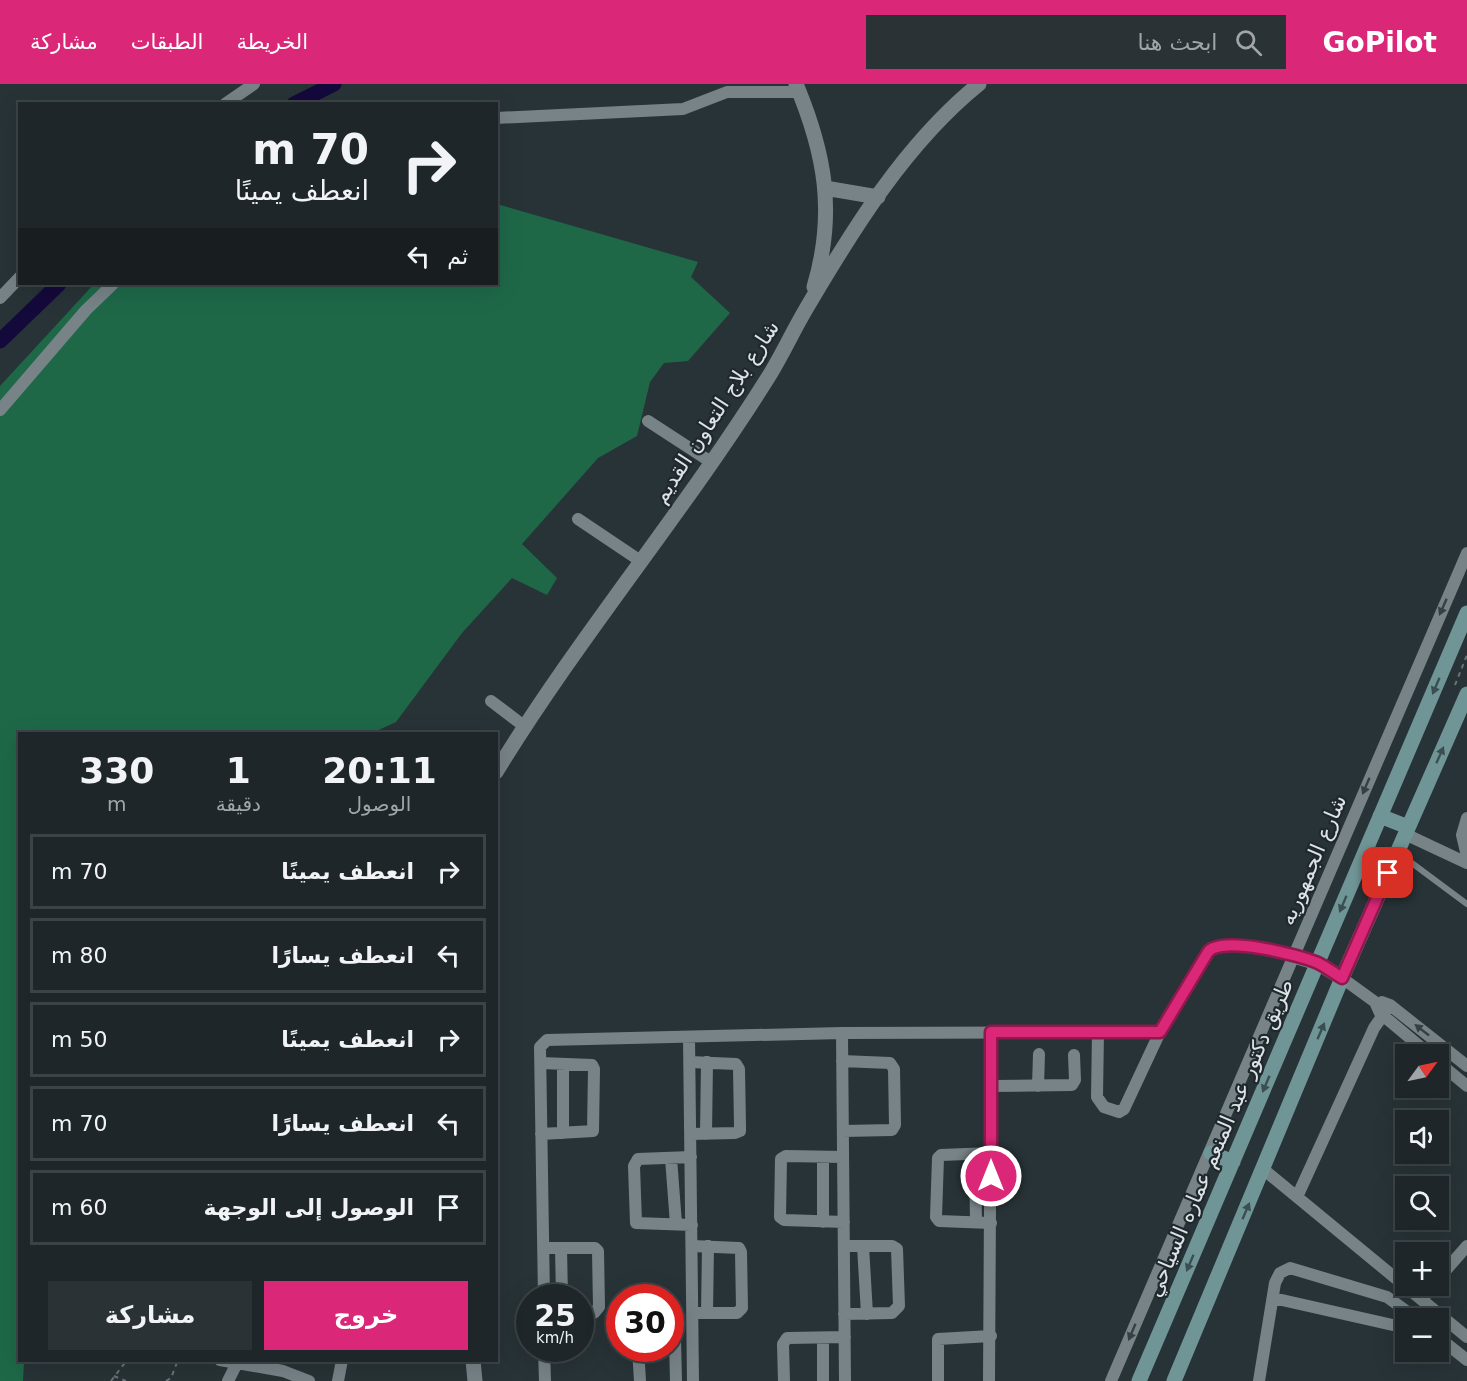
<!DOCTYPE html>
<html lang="ar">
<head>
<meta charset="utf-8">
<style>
	:root { --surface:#1e2629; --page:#2b3235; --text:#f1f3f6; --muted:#a1a5a8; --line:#3c4346; --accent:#db2777 }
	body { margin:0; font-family:"DejaVu Sans",Cairo,sans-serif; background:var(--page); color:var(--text); direction:rtl; height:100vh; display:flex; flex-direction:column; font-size:22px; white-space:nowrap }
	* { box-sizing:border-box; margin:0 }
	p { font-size:20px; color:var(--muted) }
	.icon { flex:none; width:33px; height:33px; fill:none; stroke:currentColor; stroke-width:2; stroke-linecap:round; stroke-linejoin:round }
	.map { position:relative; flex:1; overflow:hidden; direction:ltr }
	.sheet { position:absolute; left:18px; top:648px; width:480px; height:630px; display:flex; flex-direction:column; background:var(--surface); border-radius:0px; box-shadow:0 6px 24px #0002,0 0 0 2px var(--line); direction:rtl }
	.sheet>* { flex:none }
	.top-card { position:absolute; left:18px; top:18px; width:480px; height:183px; border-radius:0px; box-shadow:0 6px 24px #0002,0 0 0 2px var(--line); direction:rtl; background:#1e2629; color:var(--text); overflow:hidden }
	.needle { width:39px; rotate:57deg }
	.buttons { position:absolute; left:1395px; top:960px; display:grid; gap:12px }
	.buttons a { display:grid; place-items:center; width:54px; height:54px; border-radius:0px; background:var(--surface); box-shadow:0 6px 24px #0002,0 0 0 2px var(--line); font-size:30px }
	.speed { position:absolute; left:516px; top:1200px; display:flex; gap:12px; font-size:30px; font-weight:700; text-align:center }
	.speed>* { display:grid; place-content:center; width:78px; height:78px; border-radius:50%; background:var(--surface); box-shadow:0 6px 24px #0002,0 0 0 2px var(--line); line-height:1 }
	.speed small { font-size:15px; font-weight:400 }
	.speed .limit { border:9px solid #d22; background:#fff; color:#111 }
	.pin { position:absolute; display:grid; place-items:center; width:51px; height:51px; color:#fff; margin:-26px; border-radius:12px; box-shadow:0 3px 9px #0006 }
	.me { position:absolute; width:66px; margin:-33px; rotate:0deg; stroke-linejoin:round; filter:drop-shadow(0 0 4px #0008) }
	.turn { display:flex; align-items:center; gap:21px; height:126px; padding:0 30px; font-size:27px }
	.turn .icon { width:78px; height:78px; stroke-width:2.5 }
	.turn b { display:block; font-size:42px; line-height:51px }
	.then { display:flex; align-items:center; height:57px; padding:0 30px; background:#0003; gap:12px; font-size:22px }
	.eta { display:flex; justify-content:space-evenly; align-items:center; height:102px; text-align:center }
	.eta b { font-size:36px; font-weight:800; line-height:42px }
	.cta { display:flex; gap:12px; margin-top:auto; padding:12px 30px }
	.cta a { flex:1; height:69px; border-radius:0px; background:var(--accent); color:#fff; font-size:24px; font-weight:800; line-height:69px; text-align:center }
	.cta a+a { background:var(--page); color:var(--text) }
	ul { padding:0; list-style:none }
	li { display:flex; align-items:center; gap:18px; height:75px; margin:0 12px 9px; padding:0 18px; border:3px solid var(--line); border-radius:0px }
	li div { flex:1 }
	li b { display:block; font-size:22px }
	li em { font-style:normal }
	header { display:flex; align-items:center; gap:36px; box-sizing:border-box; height:84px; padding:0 30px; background:var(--accent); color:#fff }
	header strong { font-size:28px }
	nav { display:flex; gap:33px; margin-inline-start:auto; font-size:21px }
	.search { width:420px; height:54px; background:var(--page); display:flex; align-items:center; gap:15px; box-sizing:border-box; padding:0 21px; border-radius:0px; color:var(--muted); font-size:22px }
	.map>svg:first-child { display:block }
</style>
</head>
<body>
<header>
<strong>GoPilot</strong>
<div class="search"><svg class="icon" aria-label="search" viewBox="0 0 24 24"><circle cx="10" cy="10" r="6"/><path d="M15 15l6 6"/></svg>ابحث هنا</div>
<nav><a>الخريطة</a><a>الطبقات</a><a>مشاركة</a></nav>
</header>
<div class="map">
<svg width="1467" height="1297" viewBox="0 0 1467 1297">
	<rect width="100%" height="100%" fill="#283337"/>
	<path fill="#1e6848" d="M 497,120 L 698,178 L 691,193 L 730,229 L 688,277 L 664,279 L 650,298 L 637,352 L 598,374 L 522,460 L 557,494 L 547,511 L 512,494 L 462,549 L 396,638 L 370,650 L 20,650 L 20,1276 L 24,1277 L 23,1297 L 0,1297 L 0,302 L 94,200 L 496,200 Z"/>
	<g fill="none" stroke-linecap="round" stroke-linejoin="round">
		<path stroke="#14093b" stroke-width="15" d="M 294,20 L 334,0
			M 0,257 L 59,200"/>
		<path stroke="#6a7377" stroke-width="2" stroke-dasharray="4.5 4.5" stroke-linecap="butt" d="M 1455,601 L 1467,571
			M 114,1292 L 126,1297
			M 111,1297 L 127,1276
			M 166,1297 L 171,1294 L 178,1276"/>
		<path stroke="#778387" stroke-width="6" d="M 1397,768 L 1467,820"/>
		<path stroke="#778387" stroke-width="12" d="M 225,20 L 254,0
			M 496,34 L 683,25 L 727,8 L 799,8
			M 0,214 L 20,193
			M 0,326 L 86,226 L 113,200
			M 648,337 L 711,378
			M 578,435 L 642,478
			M 491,617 L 524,642
			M 1467,734 L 1462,751 L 1467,772
			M 1405,750 L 1467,779
			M 1342,894 L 1375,918 L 1380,929 L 1429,970
			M 1382,918 L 1390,921 L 1467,982
			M 1098,948 L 1097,1013 L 1104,1023 L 1119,1028 L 1124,1025 L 1160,948
			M 842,949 L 845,1297
			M 689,954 L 693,1297
			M 842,977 L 890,979 L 894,985 L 895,1041 L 892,1046 L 843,1047
			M 690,978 L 736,980 L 739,985 L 740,1042 L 740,1047 L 735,1049 L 691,1050
			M 1438,978 L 1467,1002
			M 541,979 L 592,981 L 594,985 L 593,1047 L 541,1050
			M 992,1002 L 1072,1001 L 1075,996 L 1074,971
			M 1038,1002 L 1039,970
			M 563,1049 L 563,980
			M 706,1050 L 707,978
			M 991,1069 L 941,1071 L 938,1074 L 936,1133 L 939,1137 L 991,1139
			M 975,1070 L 976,1138
			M 691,1073 L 638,1075 L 634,1082 L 636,1139 L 692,1141
			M 843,1073 L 786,1072 L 781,1075 L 780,1133 L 784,1136 L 844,1138
			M 671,1074 L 676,1140
			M 1263,1085 L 1467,1253
			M 1297,1113 L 1374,944 L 1390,921
			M 823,1138 L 823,1073
			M 692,1162 L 739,1164 L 741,1168 L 742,1224 L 737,1229 L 693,1229
			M 844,1162 L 892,1162 L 897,1165 L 899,1222 L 892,1229 L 844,1230
			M 863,1162 L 867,1230
			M 543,1164 L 595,1164 L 598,1167 L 599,1223 L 594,1229 L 580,1229
			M 561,1164 L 562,1214
			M 1438,1195 L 1467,1162
			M 544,1214 L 540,963 L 547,956 L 842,949 L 1160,948 L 1211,864 L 1245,861 L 1294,872
			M 1273,1214 L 1406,1244
			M 1422,1215 L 1433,1202
			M 707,1229 L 708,1162
			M 1438,1253 L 1467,1276
			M 823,1254 L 823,1297
			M 675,1255 L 676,1297
			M 544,1264 L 545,1297
			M 638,1264 L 640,1297
			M 220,1276 L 283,1287 L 309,1297
			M 228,1297 L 236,1281
			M 338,1297 L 342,1276
			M 784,1297 L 783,1260 L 787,1254 L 845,1253
			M 938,1297 L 938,1255 L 991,1252
			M 989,1297 L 991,948
			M 1111,1297 L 1467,469
			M 1259,1297 L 1275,1199 L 1280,1189 L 1290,1184 L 1387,1213 L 1416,1234"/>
		<path stroke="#778387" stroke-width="15" d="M 796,0 C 825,69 836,129 814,203
			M 825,104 L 878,113
			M 496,688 C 580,551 684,428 769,292 C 782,271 793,247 806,225 C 853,145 906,59 979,0
			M 473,1276 L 475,1297"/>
		<path stroke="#709596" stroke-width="15" d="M 1380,732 L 1408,743
			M 1294,872 L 1318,879 L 1342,894
			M 1211,1069 L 1233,1078
			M 1139,1297 L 1467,529
			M 1174,1297 L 1342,894 L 1467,610"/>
	</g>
	<defs><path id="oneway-solid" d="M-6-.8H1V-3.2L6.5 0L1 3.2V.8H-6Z" transform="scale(1.5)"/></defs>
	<g fill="#354044">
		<use href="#oneway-solid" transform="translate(1443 523) rotate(114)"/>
		<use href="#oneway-solid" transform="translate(1366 702) rotate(113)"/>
		<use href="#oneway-solid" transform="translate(1422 946) rotate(-142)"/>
		<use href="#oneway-solid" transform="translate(1132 1248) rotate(113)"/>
	</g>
	<g fill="#3b4f52">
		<use href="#oneway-solid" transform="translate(1436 602) rotate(113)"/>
		<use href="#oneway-solid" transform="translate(1440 671) rotate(-66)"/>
		<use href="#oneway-solid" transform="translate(1343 820) rotate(113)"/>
		<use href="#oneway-solid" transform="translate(1321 947) rotate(-67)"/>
		<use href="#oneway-solid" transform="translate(1266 1000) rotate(113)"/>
		<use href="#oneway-solid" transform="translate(1246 1127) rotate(-67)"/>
		<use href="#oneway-solid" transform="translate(1190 1179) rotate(113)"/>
	</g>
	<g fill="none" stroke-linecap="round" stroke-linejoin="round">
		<g stroke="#8e194d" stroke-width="15">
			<path id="route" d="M 991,1092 L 991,948 L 1160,948 L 1208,868 C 1221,851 1299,871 1318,879 C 1326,883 1334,889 1342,894 L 1388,789"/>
		</g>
		<use href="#route" stroke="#db2777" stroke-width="10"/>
	</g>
	<g text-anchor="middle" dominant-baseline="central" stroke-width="4.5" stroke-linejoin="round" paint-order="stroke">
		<g font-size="21" fill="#dde3e6" stroke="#1f292d">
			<text transform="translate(716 328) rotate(-57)">شارع بلاج التعاون القديم</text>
			<text transform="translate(1313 776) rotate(-67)">شارع الجمهوريه</text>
			<text transform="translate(1220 1054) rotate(-67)">طريق دكتور عبد المنعم عماره السياحي</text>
		</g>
	</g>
</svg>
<div class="buttons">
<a><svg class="needle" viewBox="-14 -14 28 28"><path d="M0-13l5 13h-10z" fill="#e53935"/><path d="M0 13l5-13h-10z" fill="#a1a5a8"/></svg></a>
<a><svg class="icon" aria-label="sound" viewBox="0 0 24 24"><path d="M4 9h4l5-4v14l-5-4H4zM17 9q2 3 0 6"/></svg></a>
<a><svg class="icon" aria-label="search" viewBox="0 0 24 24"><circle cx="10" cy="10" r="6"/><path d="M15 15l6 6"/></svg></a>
<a>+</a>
<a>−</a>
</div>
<div class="speed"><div>25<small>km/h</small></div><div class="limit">30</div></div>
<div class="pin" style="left:1388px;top:789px;background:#d93025"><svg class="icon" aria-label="arrive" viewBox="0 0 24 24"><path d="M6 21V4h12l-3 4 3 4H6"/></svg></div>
<svg class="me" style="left:991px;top:1092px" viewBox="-20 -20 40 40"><circle r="17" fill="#db2777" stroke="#fff" stroke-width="3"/><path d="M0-11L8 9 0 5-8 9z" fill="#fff"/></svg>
<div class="top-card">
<div class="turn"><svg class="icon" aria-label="right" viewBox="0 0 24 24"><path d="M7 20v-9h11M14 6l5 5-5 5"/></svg><div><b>70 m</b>انعطف يمينًا</div></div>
<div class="then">ثم<svg class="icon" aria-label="left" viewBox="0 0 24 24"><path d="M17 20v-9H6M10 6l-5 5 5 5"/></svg></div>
</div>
<section class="sheet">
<div class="eta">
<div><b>20:11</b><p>الوصول</p></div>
<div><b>1</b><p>دقيقة</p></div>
<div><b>330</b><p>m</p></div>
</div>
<ul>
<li><svg class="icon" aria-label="right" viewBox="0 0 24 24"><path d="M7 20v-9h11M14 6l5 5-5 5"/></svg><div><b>انعطف يمينًا</b></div><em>70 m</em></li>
<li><svg class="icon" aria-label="left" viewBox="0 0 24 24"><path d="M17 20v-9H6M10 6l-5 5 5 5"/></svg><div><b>انعطف يسارًا</b></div><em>80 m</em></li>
<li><svg class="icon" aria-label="right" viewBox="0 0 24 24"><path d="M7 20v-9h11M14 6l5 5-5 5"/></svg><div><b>انعطف يمينًا</b></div><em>50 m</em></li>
<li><svg class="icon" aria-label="left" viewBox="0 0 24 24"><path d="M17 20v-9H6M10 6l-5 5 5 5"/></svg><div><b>انعطف يسارًا</b></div><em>70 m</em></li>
<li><svg class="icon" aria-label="arrive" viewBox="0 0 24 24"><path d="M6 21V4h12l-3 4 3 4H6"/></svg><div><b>الوصول إلى الوجهة</b></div><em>60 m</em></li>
</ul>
<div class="cta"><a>خروج</a><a>مشاركة</a></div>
</section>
</div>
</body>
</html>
